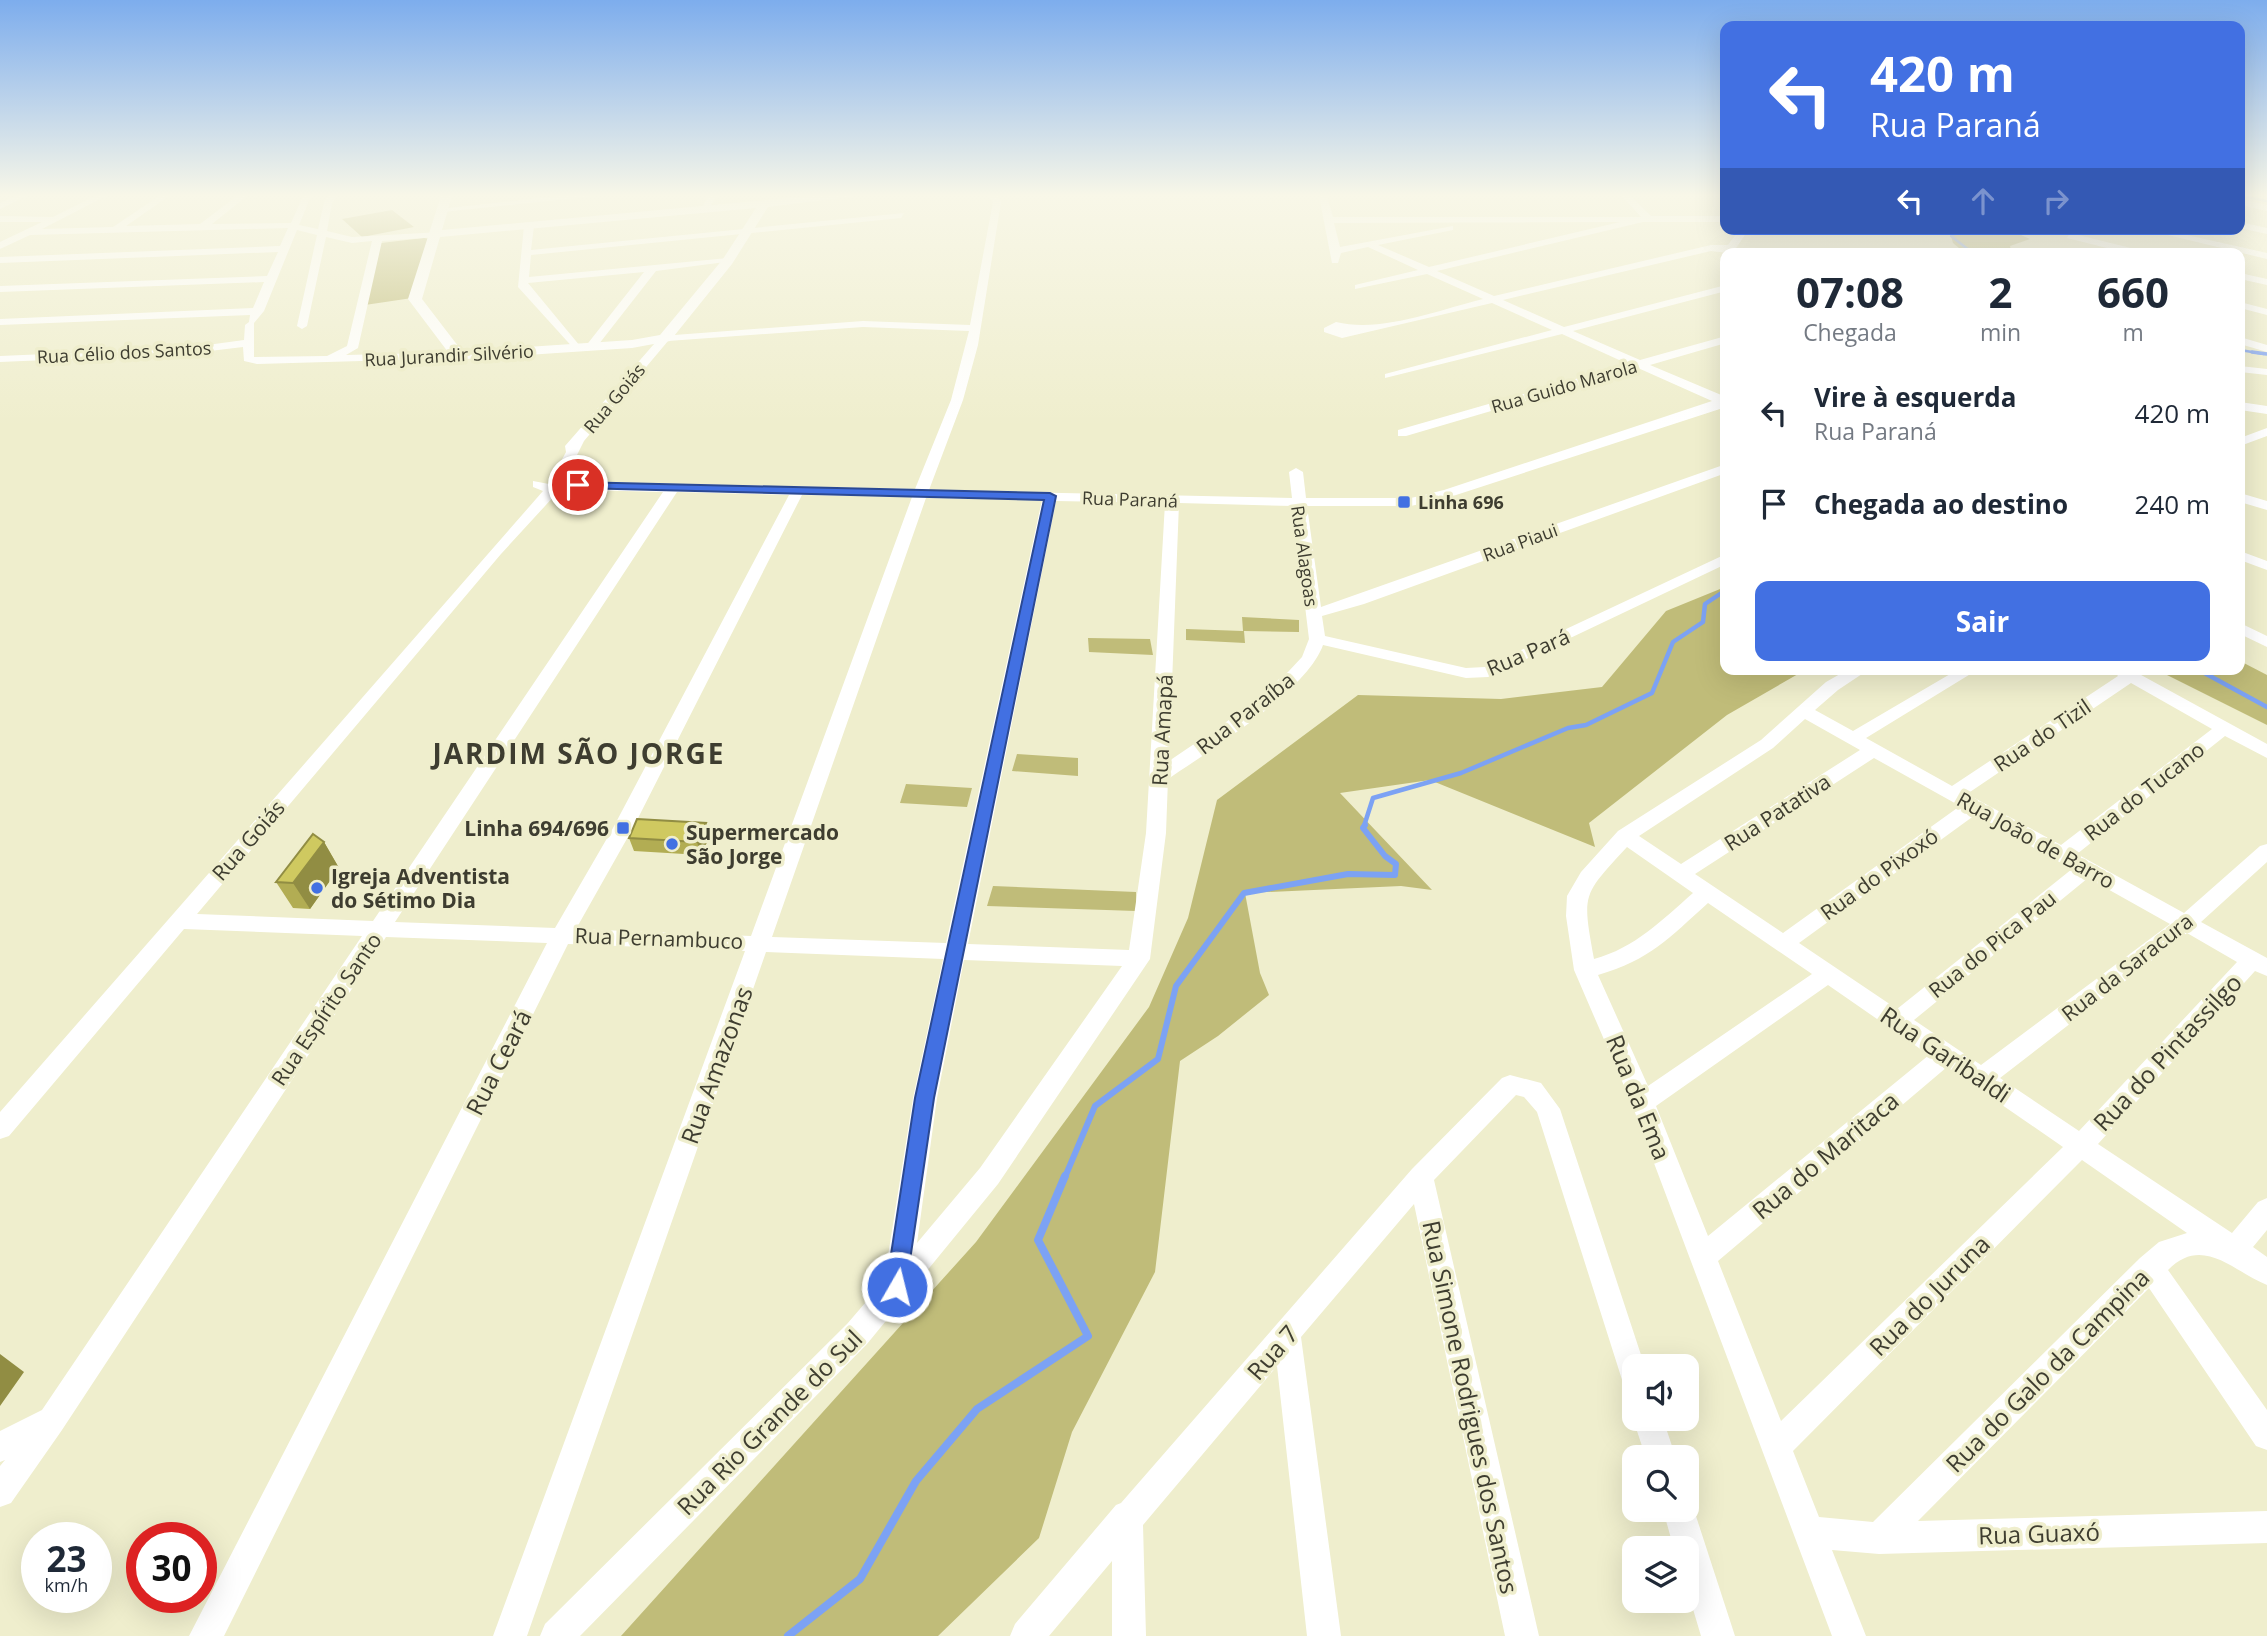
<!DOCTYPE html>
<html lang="pt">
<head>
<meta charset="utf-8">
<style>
	:root { --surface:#fff; --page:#f2f2f3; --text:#1f2937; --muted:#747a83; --accent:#4270e2 }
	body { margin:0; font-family:"Open Sans",sans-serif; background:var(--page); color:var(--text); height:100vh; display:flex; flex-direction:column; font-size:26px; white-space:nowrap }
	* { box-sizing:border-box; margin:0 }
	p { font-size:23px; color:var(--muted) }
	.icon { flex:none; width:38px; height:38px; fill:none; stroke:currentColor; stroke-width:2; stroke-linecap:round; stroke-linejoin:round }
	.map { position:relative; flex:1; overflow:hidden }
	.side { position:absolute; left:1720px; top:248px; width:525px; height:427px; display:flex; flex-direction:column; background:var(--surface); border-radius:14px; box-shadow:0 7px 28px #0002 }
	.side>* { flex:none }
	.top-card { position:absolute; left:1720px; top:21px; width:525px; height:214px; border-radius:14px; box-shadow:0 7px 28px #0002; background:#4270e2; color:#fff; overflow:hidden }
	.buttons { position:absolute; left:1622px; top:1354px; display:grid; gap:14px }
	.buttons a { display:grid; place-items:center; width:77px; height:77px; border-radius:14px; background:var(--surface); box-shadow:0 7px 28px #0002; font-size:35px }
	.speed { position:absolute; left:21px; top:1522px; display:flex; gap:14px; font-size:35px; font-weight:700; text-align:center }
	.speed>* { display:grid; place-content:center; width:91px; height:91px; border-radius:50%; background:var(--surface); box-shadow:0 7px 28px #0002; line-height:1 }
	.speed small { font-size:18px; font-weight:400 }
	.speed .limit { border:10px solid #d22; background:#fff; color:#111 }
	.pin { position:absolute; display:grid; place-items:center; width:60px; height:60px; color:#fff; margin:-30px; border:4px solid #fff; border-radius:50%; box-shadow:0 2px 7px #0007 }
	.me { position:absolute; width:77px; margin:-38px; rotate:8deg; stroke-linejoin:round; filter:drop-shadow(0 0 5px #0008) }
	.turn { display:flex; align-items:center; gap:24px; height:147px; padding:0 35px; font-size:32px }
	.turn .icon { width:91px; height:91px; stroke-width:2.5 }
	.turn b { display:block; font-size:49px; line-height:60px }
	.lanes { display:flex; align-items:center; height:66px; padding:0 35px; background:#0003; justify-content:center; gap:35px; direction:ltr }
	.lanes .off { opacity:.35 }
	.eta { display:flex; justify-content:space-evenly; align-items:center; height:119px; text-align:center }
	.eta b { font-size:42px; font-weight:700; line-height:49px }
	.button { display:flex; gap:14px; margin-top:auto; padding:14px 35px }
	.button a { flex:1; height:80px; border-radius:14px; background:var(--accent); color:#fff; font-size:28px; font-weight:700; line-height:80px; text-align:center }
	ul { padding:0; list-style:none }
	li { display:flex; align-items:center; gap:21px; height:91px; padding:0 35px }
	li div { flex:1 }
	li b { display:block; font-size:26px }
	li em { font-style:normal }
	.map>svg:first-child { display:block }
</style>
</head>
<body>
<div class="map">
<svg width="2267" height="1636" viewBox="0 0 2267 1636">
	<rect width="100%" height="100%" fill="#efeecd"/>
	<path fill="#c0bc79" d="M 392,210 L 414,227 L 362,237 L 342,219 Z
		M 1959,230 L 1985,233 L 2010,230 L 2030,239 L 2010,246 L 2012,254 L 1966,254 L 1953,243 L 1951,236 Z
		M 424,238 L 430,239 L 412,298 L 365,305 L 381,243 Z
		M 1725,587 L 1726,670 L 1805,670 L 1727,715 L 1589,823 L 1595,847 L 1430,780 L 1340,793 L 1432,890 L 1401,886 L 1245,893 L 1260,973 L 1269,995 L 1218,1036 L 1180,1061 L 1155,1272 L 1072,1432 L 1039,1538 L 938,1636 L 621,1636 L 976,1242 L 1149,1007 L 1188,918 L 1217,800 L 1358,695 L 1501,699 L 1602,687 L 1666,611 Z
		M 1242,617 L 1299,620 L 1299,632 L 1244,631 L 1245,643 L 1186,640 L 1186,629 L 1243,631 Z
		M 1088,638 L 1150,639 L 1153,655 L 1089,652 Z
		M 2240,661 L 2267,675 L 2267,725 L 2157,670 L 2240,670 Z
		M 1017,754 L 1078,758 L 1078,776 L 1012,771 Z
		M 906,784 L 972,788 L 967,807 L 900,803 Z
		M 993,886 L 1136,892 L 1136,911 L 987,906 Z"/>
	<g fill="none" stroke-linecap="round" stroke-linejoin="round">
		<path stroke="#7ca2f4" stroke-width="2.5" d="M 2243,196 L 2267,201
			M 1956,229 L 1957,233 L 1951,236 L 1974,254
			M 2240,350 L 2264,354"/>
		<path stroke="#7ca2f4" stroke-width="3.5" d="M 2252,352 L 2267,354"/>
		<path stroke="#7ca2f4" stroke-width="4.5" d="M 2199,670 L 2267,707
			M 1364,826 L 1373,798 L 1461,773 L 1568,728 L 1586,725 L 1652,693 L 1673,642 L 1703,622 L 1705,604 L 1726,590"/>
		<path stroke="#7ca2f4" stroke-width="6" d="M 1065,1177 L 1095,1106 L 1158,1059 L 1176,986 L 1244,893 L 1348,874 L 1395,875 L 1396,864 L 1385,856 L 1363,828 L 1365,825"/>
		<path stroke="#7ca2f4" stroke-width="8" d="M 788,1636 L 860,1579 L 916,1481 L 977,1409 L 1088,1336 L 1038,1240 L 1065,1176"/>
		<path fill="#fff" fill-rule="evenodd" d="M 15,196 L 27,196 L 0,209 L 0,203 Z
			M 95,196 L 106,196 L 42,229 L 113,227 L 159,196 L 169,196 L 126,226 L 200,224 L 237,196 L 247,196 L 212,224 L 291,223 L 303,196 L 311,196 L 299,225 L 318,229 L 324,203 L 328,196 L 337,196 L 332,203 L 327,231 L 352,237 L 440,232 L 437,237 L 382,241 L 358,348 L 346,355 L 466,352 L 472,355 L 466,358 L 257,364 L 244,361 L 243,347 L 185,354 L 0,362 L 0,356 L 185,348 L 244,340 L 245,325 L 249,322 L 250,315 L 0,325 L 0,319 L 253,308 L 264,282 L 0,292 L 0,286 L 267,276 L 278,252 L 0,263 L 0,257 L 280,246 L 288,228 L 30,235 L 0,249 L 0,242 L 42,222 L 0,222 L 0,216 L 53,217 ZM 297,230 L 317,235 L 297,326 L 302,329 L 307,326 L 326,237 L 352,243 L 372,241 L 347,346 L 327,356 L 254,357 L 254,323 L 264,311 Z
			M 558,196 L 596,196 L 443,212 L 439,209 Z
			M 708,196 L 717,196 L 706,212 L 700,212 Z
			M 989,196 L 998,196 L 1001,202 L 978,345 L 963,400 L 929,490 L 1292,498 L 1289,472 L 1296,468 L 1303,472 L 1306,498 L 1411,498 L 1444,490 L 1712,401 L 1638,368 L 1406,436 L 1398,436 L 1398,430 L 1628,364 L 1562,334 L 1385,378 L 1385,374 L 1552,330 L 1492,303 L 1342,338 L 1324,332 L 1324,328 L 1336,322 C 1382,333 1438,310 1483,299 L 1427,274 L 1355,289 L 1355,285 L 1418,270 L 1368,247 L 1341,253 L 1338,263 L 1332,263 L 1319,196 L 1327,196 L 1333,217 L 1641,217 L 1622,196 L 1631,196 L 1651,216 L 1726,216 L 1726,222 L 1643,222 L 1437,271 L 1494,296 L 1711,245 L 1728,245 L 1740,229 L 1749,229 L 1736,248 L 1736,254 L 1711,251 L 1503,300 L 1564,327 L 1726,285 L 1726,291 L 1573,331 L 1640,360 L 1726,336 L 1726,343 L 1650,365 L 1726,397 L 1726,407 L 1453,496 L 1411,506 L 1307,506 L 1321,607 L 1726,464 L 1726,473 L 1364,604 L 1322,616 L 1325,636 L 1466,668 L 1485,667 L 1726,554 L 1726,564 L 1488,677 L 1466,678 L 1323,645 C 1307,691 1209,751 1168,779 L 1166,833 L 1150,959 L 998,1184 L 867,1344 L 580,1636 L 540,1636 L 545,1624 L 847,1324 L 884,1281 L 913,1098 L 943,959 L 766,952 L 527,1636 L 493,1636 L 745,951 L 568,944 L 224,1636 L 189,1636 L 547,943 L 386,937 L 62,1430 L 11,1503 L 0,1507 L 0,1466 L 5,1460 L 0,1462 L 0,1431 L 42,1410 L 362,936 L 184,929 L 9,1136 L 0,1139 L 0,1112 L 543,491 L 533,487 L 533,481 L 549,484 L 566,452 L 565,446 L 661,336 L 863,321 L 970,325 L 993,202 ZM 1620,222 L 1429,267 L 1378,245 L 1453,230 L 1453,226 L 1340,247 L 1334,223 ZM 863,327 L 969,331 L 951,400 L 915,489 L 584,482 L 562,485 L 584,441 L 668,341 ZM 584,490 L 663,492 L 373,921 L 197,914 L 501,554 L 556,494 ZM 677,492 L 789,495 L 613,828 L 555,928 L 395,922 ZM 802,495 L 912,497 L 751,936 L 576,929 L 633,828 ZM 926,498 L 1042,500 L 946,943 L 772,937 ZM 1056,501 L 1165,503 L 1146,833 L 1129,950 L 968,944 ZM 1179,503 L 1293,506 L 1309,639 L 1302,657 L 1288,672 L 1225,723 L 1169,761 ZM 964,960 L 1122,966 L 980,1168 L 917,1243 L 937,1098 Z
			M 904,213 L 901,218 L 531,255 L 529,277 L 728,258 L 733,261 L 656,271 L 595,349 L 591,350 L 585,347 L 644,272 L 528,283 L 580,346 L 580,350 L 576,351 L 518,287 L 524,226 L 529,223 L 534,226 L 531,250 Z
			M 2240,222 L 2267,228 L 2267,234 L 2240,228 Z
			M 1903,229 L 1914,229 L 1917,232 L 1912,235 Z
			M 2143,229 L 2160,229 L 2267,253 L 2267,259 Z
			M 2070,233 L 2147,252 L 2149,254 L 2131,254 L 2067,238 Z
			M 2240,273 L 2267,279 L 2267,285 L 2240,279 Z
			M 2240,302 L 2267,309 L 2267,315 L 2240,308 Z
			M 2240,337 L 2267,345 L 2267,352 L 2240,344 Z
			M 2240,366 L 2267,369 L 2267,375 L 2240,372 Z
			M 2240,402 L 2267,406 L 2267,414 L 2240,410 Z
			M 2267,428 L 2267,436 L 2240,446 L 2240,438 Z
			M 2240,493 L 2267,501 L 2267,510 L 2240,502 Z
			M 2240,551 L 2267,561 L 2267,570 L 2240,560 Z
			M 2240,623 L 2267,636 L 2267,647 L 2240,634 Z
			M 1847,670 L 1868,670 L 1838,690 L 1815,710 L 1853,731 L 1957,670 L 1977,670 L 1866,738 L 1952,786 L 2118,676 L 2113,670 L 2132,670 L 2267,744 L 2267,758 L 2225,736 L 2077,854 L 2184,913 L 2260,846 L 2267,844 L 2267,862 L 2201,922 L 2267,958 L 2267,976 L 2255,971 L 2098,1144 L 2232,1233 L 2258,1202 L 2267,1198 L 2267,1230 L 2253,1247 L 2267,1257 L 2267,1285 C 2234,1272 2203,1234 2168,1270 L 2267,1410 L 2267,1450 L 2256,1446 L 2149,1288 L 1918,1521 L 2267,1511 L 2267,1543 L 1879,1554 L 1832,1550 L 1866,1636 L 1832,1636 L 1631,1102 L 1574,970 L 1566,916 L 1567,896 L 1581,872 L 1618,831 L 1761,740 L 1826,682 ZM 2131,683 L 2212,729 L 2061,845 L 1967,794 ZM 1805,719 L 1860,750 L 1681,864 L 1639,836 L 1773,748 ZM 1874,758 L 1960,806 L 1783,933 L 1695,874 ZM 1975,815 L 2072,869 L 1897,1009 L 1799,943 ZM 1627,847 L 1693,893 C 1662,920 1635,948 1594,959 C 1582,893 1582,896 1627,847 ZM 2088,878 L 2170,924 L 1981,1065 L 1914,1020 ZM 1708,903 L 1812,974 L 1648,1086 L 1598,975 C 1650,960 1669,938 1708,903 ZM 2187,933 L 2237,962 L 2079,1131 L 2000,1078 ZM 1828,985 L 1929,1055 L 1708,1236 L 1656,1106 ZM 1947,1067 L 2063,1147 L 1781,1421 L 1718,1261 ZM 2082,1160 L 2187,1233 L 2159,1242 L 2140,1258 L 1873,1522 L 1819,1517 L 1793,1451 Z
			M 1510,1075 L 1541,1083 L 1560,1109 L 1645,1367 L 1634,1367 L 1634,1390 L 1624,1386 L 1537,1112 L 1524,1097 L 1516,1095 L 1434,1180 L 1539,1636 L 1505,1636 L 1414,1204 L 1301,1337 L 1341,1636 L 1307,1636 L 1277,1366 L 1143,1525 L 1146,1636 L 1112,1636 L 1112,1561 L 1049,1636 L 1010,1636 L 1015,1624 L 1116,1505 L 1121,1503 L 1412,1169 L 1502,1078 Z
			M 1634,1416 L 1634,1419 L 1663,1419 L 1676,1458 L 1646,1458 L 1633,1419 Z
			M 1687,1498 L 1694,1510 L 1735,1636 L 1701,1636 L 1687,1589 L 1687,1549 L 1674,1549 L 1663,1510 L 1687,1510 Z"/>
		<path fill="#fff" fill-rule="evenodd" d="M 441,196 L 452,196 L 442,230 L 811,196 L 856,196 L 768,207 L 732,264 L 670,341 L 632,348 L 466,359 L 448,352 L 408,299 ZM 756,208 L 723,259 L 660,335 L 632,340 L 468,351 L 458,346 L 422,299 L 440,237 Z
			M 2240,199 L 2267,205 L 2267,211 L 2240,205 Z"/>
	</g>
	<path fill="#b2ad53" d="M 706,823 L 710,836 L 701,855 L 634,851 L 629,838 Z
		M 324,842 L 339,868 L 310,909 L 293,908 L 276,882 Z"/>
	<path fill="#918d43" d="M 706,823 L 710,836 L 701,855 L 697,842 Z
		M 324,842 L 339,868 L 310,909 L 293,883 Z
		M 0,1354 L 24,1372 L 0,1406 Z"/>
	<path fill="#cfc960" stroke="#918d43" stroke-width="2" d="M 637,819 L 706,823 L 697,842 L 629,838 Z
		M 313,834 L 324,842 L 293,883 L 276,882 Z"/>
	<linearGradient id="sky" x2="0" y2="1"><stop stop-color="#7daded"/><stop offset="0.46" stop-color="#f8f7e8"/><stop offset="1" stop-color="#f8f7e8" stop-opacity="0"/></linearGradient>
	<rect width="2267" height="425" fill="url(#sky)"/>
	<path fill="#4270e2" stroke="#2b4993" stroke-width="2" d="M 574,482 L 1050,493 L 1056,496 L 934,1098 L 905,1294 L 897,1297 L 889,1294 L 886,1287 L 915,1098 L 1044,500 L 578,488 L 574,487 Z"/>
	<g fill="#4270e2" stroke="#efeecd" stroke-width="2.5">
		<rect x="1397" y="495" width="14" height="14" rx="3.5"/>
		<rect x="616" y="821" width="14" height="14" rx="3.5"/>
		<circle cx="672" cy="844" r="7"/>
		<circle cx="317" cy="888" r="7"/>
	</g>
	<g text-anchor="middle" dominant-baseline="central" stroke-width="7" stroke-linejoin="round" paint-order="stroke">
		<g font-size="18" fill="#3e3d30" stroke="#efeecd">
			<text transform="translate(124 352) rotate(-3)">Rua Célio dos Santos</text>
			<text transform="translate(449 355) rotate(-3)">Rua Jurandir Silvério</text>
			<text transform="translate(1564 386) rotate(-16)">Rua Guido Marola</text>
			<text transform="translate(614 398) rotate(-50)">Rua Goiás</text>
			<text transform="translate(1130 499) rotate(2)">Rua Paraná</text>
			<text transform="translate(1520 542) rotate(-20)">Rua Piaui</text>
			<text transform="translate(1305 556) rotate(82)">Rua Alagoas</text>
		</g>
		<g font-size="18" font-weight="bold" fill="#3e3d30" stroke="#efeecd" text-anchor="start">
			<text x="1418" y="502">Linha 696</text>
		</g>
		<g font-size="21" fill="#3e3d30" stroke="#efeecd">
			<text transform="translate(1528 652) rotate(-23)">Rua Pará</text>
			<text transform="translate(1245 713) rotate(-38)">Rua Paraíba</text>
			<text transform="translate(1162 730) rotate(-87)">Rua Amapá</text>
			<text transform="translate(2042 735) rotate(-34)">Rua do Tizil</text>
			<text transform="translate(2144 791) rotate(-38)">Rua do Tucano</text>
			<text transform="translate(1777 812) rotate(-33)">Rua Patativa</text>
			<text transform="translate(248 840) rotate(-49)">Rua Goiás</text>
			<text transform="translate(2036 840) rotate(29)">Rua João de Barro</text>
			<text transform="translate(1879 874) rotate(-36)">Rua do Pixoxó</text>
			<text transform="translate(659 938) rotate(2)">Rua Pernambuco</text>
			<text transform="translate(1992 944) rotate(-39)">Rua do Pica Pau</text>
			<text transform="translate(2127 967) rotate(-38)">Rua da Saracura</text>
			<text transform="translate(326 1009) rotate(-56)">Rua Espírito Santo</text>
		</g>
		<g font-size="21" font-weight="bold" fill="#3e3d30" stroke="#efeecd" text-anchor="start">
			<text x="609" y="828" text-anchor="end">Linha 694/696</text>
			<text x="686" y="832">Supermercado<tspan x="686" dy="24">São Jorge</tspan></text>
			<text x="331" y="876">Igreja Adventista<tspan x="331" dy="24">do Sétimo Dia</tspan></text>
		</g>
		<g font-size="24" fill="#3e3d30" stroke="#efeecd">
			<text transform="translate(2167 1052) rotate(-47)">Rua do Pintassilgo</text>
			<text transform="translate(1946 1054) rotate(34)">Rua Garibaldi</text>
			<text transform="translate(498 1062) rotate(-63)">Rua Ceará</text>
			<text transform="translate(716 1065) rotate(-70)">Rua Amazonas</text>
			<text transform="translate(1639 1097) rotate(68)">Rua da Ema</text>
			<text transform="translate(1825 1155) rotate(-40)">Rua do Maritaca</text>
			<text transform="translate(1929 1295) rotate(-45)">Rua do Juruna</text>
			<text transform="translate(1272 1352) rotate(-49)">Rua 7</text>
			<text transform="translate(2047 1370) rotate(-45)">Rua do Galo da Campina</text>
			<text transform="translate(1471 1407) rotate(78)">Rua Simone Rodrigues dos Santos</text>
			<text transform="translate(769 1422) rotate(-45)">Rua Rio Grande do Sul</text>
			<text transform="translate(2039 1533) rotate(-2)">Rua Guaxó</text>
		</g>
		<g font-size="28" font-weight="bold" letter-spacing="2" fill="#3e3d30" stroke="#efeecd">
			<text x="579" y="753">JARDIM SÃO JORGE</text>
		</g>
	</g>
</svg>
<div class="buttons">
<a><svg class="icon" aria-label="sound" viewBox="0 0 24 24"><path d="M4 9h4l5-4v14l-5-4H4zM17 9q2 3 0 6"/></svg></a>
<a><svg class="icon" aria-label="search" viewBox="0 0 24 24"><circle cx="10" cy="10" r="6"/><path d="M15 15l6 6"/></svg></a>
<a><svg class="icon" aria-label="layers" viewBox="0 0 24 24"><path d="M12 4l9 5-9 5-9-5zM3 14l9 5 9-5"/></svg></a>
</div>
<div class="speed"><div>23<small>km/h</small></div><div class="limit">30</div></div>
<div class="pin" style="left:578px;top:485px;background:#d93025"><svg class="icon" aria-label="arrive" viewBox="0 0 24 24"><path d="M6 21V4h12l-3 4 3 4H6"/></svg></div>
<svg class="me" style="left:897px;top:1287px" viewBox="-20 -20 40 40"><circle r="17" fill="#4270e2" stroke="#fff" stroke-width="3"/><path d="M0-11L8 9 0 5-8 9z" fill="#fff"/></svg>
<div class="top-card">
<div class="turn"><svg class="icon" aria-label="left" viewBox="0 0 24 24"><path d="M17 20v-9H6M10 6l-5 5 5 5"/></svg><div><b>420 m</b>Rua Paraná</div></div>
<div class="lanes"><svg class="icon" aria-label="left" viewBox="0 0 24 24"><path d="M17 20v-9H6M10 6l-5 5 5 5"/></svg><svg class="icon off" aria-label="ahead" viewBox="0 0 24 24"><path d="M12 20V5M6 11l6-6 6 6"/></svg><svg class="icon off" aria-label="right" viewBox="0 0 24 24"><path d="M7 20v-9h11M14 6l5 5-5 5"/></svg></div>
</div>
<section class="side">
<div class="eta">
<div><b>07:08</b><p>Chegada</p></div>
<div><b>2</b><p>min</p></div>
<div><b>660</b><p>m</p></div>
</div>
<ul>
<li><svg class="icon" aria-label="left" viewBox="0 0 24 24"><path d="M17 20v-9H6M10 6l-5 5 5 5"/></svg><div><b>Vire à esquerda</b><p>Rua Paraná</p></div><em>420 m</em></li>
<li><svg class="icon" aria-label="arrive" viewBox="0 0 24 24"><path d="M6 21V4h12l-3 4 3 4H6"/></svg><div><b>Chegada ao destino</b></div><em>240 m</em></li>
</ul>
<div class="button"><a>Sair</a></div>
</section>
</div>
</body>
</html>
